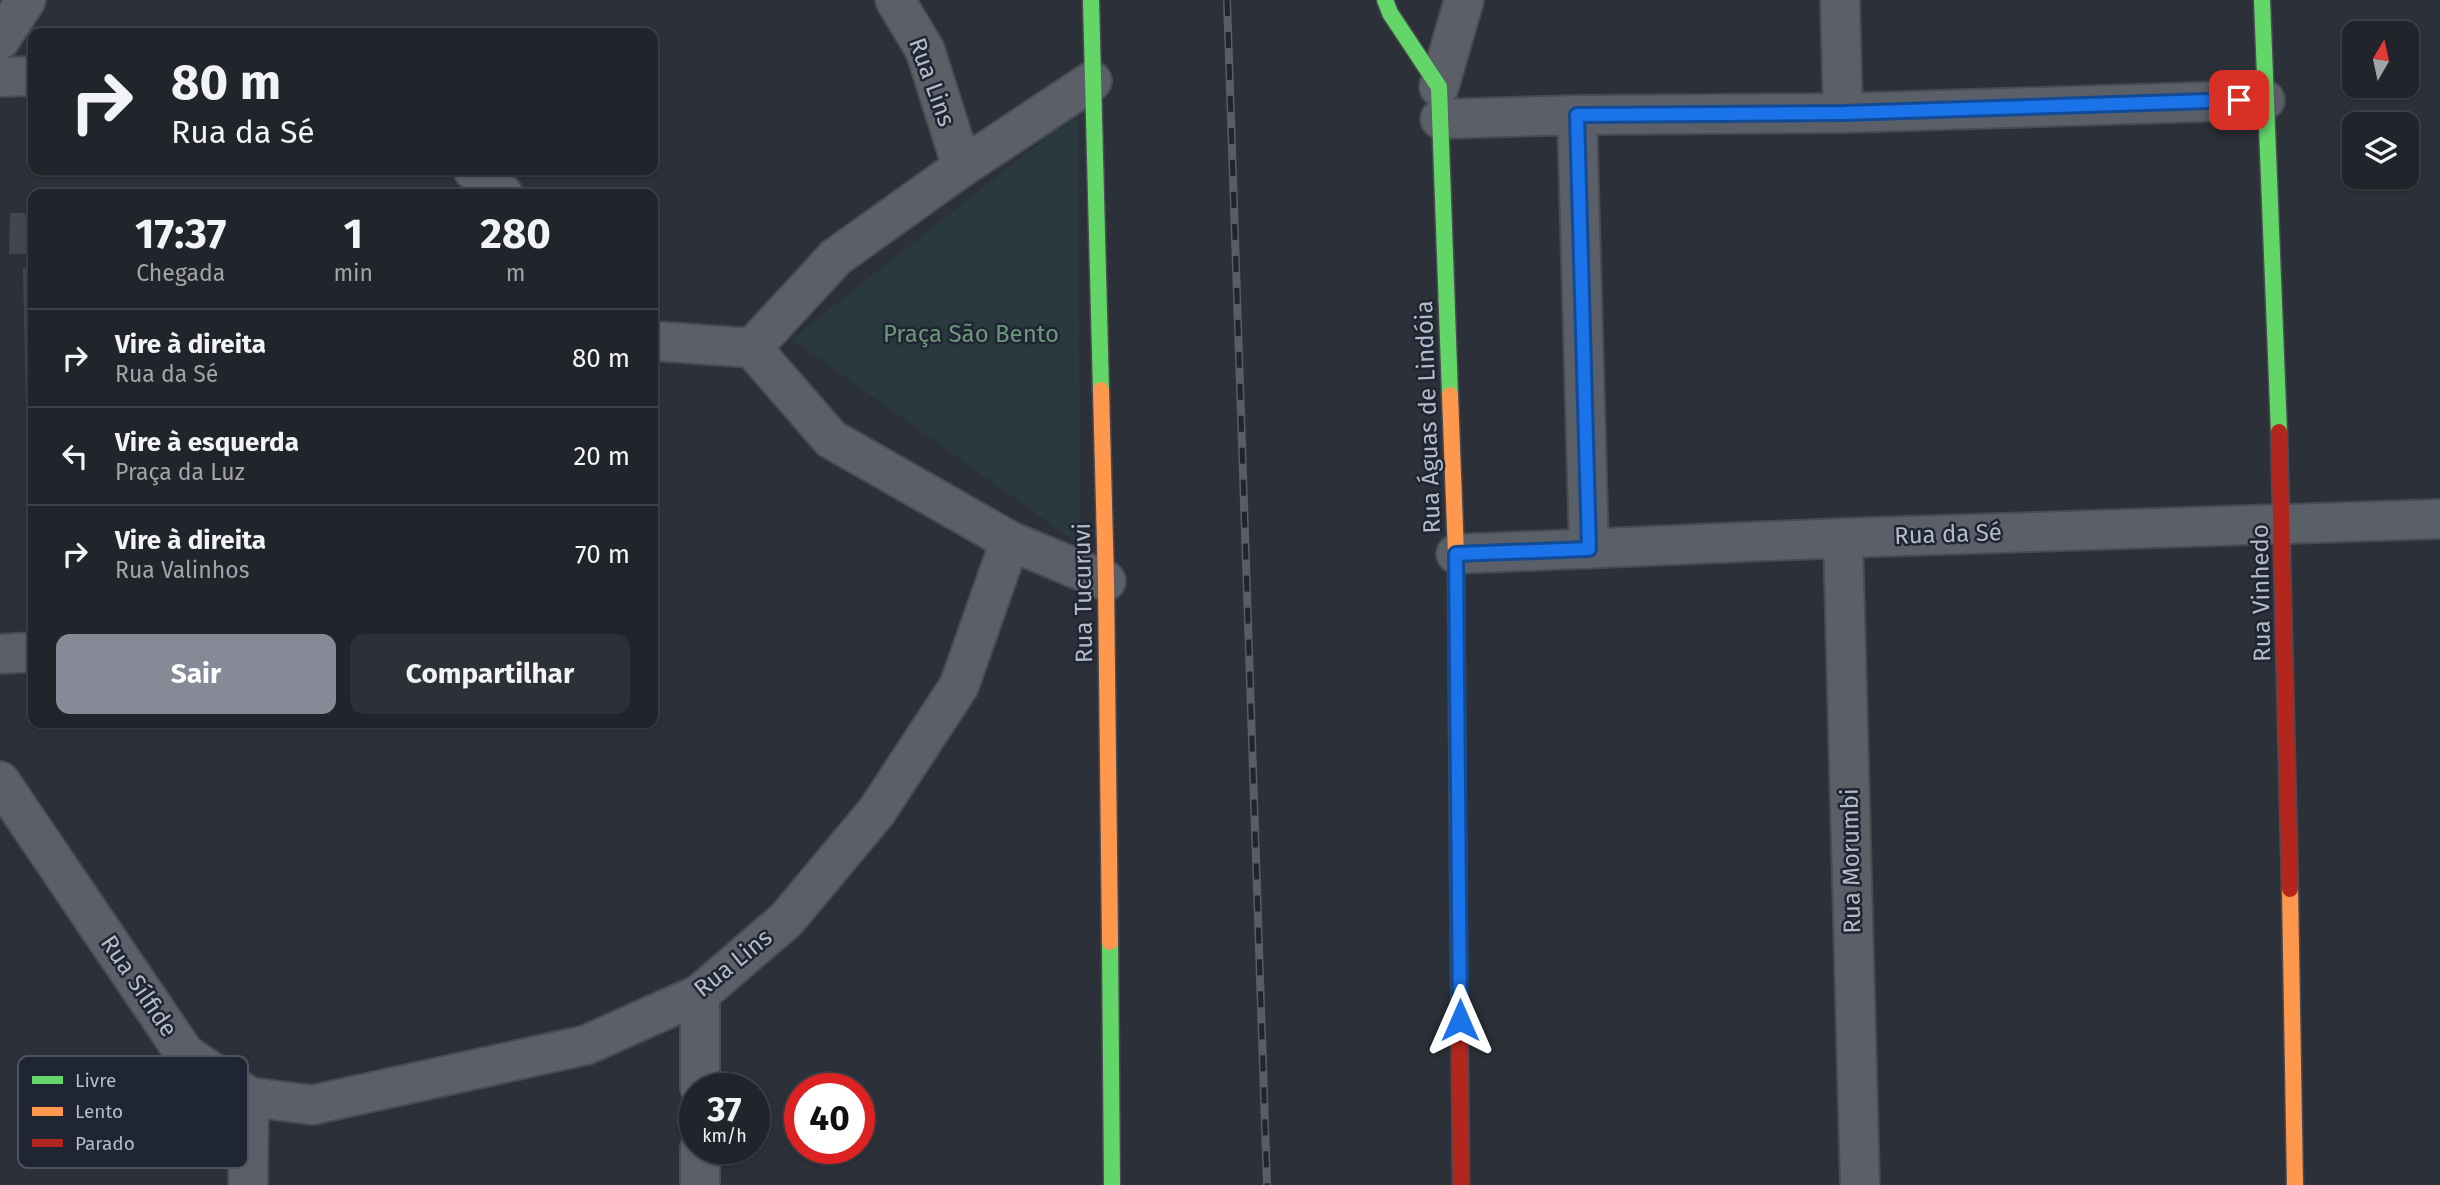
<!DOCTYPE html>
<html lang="pt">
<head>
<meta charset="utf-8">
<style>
	:root { --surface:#21242a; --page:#2d3036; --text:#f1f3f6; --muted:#a2a4a8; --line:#3e4147; --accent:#868a96 }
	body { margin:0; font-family:"Fira Sans",sans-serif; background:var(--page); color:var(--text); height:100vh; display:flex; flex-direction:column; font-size:26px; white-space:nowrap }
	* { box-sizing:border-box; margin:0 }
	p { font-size:23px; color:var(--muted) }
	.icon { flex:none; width:38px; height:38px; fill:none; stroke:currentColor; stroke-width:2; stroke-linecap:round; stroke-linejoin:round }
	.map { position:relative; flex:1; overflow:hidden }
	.drawer { position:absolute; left:28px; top:189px; width:630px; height:539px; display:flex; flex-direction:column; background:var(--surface); border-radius:14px; box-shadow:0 2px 5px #0004,0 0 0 2px var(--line) }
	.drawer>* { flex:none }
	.hud { position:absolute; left:28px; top:28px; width:630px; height:147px; border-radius:14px; box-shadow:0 2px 5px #0004,0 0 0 2px var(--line); background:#21242a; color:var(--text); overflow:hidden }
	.needle { width:46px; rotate:9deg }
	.controls { position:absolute; left:2342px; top:21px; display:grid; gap:14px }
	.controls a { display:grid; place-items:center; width:77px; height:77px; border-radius:14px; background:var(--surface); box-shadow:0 2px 5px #0004,0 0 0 2px var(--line); font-size:35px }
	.speed { position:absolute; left:679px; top:1073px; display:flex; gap:14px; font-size:35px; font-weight:700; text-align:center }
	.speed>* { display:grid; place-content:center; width:91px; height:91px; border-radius:50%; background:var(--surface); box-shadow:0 2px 5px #0004,0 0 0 2px var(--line); line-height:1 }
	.speed small { font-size:18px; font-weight:400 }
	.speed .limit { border:10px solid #d22; background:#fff; color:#111 }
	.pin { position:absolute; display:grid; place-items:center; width:60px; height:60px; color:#fff; margin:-30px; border-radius:14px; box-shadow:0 4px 10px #0006 }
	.me { position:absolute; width:77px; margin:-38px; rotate:0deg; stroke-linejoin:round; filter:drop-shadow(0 0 5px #0008) }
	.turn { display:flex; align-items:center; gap:24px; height:147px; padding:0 28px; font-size:32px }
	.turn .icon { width:91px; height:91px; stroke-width:2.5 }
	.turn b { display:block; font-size:49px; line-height:60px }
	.eta { display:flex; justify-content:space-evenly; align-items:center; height:119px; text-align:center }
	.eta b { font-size:42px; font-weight:700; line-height:49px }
	.primary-button { display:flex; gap:14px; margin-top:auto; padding:14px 28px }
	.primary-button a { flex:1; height:80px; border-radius:14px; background:var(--accent); color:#fff; font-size:28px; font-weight:700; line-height:80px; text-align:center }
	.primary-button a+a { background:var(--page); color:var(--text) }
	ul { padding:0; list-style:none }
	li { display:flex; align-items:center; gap:21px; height:98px; padding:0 28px; border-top:2px solid var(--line) }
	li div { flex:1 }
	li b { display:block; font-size:26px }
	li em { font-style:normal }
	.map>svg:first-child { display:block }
</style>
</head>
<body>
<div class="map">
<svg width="2440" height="1185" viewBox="0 0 2440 1185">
	<rect width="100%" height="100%" fill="#2c3038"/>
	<path fill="#29393e" d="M 1078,112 L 1080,545 L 792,339 Z"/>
	<path fill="#43464d" d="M 10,213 L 33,213 L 33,254 L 9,254 Z
		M 23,268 L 33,268 L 33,508 L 28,508 Z"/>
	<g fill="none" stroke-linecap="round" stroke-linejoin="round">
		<g stroke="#484b51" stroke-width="42">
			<path id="street" d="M 895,0 L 925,50 L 962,167
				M 1840,0 L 1843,113
				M 0,40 L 26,0
				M 0,77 L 33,76
				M 1439,87 L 1464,0
				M 1577,115 L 1589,549
				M 1440,119 L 1577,115 L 1843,113 L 2265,100
				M 473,170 L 503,194
				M 653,341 L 752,348 L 831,439 L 1010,541 L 1106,581
				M 752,348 L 836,257 L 962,167 L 1092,81
				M 1843,538 L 1860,1185
				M 1456,554 L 1843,538 L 2440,519
				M 0,654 L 33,652
				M 0,781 L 185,1054 L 249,1097 L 248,1185
				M 700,1088 L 700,994
				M 249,1097 L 312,1105 L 586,1045 L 700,994 L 787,919 L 877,811 L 959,686 L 1010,541
				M 700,1185 L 700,1148"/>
		</g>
		<g stroke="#484b51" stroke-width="19">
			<path id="fast" d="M 1091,0 L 1101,390
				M 1385,0 L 1390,13 L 1439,87 L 1450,395
				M 2262,0 L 2279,432
				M 1110,942 L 1112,1185"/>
		</g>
		<g stroke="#484b51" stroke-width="19">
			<path id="slow" d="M 1101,390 L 1106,581 L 1110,942
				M 1450,395 L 1456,554 L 1458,841
				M 2290,889 L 2295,1185"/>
		</g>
		<g stroke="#484b51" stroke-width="19">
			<path id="jam" d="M 2279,432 L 2290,889
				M 1458,841 L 1461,1185"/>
		</g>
		<use href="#street" stroke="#5b5f67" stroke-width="38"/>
		<use href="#fast" stroke="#63d668" stroke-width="16"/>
		<use href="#slow" stroke="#ff974d" stroke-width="16"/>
		<use href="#jam" stroke="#b3261e" stroke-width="16"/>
		<g stroke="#5a5d64" stroke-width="8">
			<path id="rail" d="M 1227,0 L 1267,1185"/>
		</g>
		<use href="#rail" stroke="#1f2533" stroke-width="5" stroke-dasharray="16" stroke-linecap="butt"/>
	</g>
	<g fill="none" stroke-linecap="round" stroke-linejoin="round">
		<g stroke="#114b97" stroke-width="18">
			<path id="route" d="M 1460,1020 L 1456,554 L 1589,549 L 1577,115 L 1843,113 L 2239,100"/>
		</g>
		<use href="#route" stroke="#1a73e8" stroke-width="12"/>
	</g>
	<g text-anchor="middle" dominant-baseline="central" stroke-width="5" stroke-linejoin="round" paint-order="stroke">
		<g font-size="24" fill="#b6bbc9" stroke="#1f2533">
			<text transform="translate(932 82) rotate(70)">Rua Lins</text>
			<text transform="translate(1428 417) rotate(-92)">Rua Águas de Lindóia</text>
			<text transform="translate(1948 534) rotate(-2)">Rua da Sé</text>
			<text transform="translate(1083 593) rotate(-91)">Rua Tucuruvi</text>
			<text transform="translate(2261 593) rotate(-91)">Rua Vinhedo</text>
			<text transform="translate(1851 861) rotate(-91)">Rua Morumbi</text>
			<text transform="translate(733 963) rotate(-39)">Rua Lins</text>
			<text transform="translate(139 986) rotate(56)">Rua Sílfide</text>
		</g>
		<g font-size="24" fill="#6e987c" stroke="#1f2533">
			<text x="971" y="334">Praça São Bento</text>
		</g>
	</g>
	<rect x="18" y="1056" width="230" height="112" rx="10" fill="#1f2533" stroke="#4c5260" stroke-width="2"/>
	<rect x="32" y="1076" width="31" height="8" fill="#63d668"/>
	<rect x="32" y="1107" width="31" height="9" fill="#ff974d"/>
	<rect x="32" y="1139" width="31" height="8" fill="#b3261e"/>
	<g font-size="19" fill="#b6bbc9">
		<text x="75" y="1087">Livre</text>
		<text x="75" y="1118">Lento</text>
		<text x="75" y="1150">Parado</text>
	</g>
</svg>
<div class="controls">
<a><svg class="needle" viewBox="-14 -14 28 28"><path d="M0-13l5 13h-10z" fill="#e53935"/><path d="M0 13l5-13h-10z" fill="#a2a4a8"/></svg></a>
<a><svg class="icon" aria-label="layers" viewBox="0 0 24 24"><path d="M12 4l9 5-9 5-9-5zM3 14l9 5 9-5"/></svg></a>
</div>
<div class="speed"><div>37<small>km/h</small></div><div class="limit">40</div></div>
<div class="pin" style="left:2239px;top:100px;background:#d93025"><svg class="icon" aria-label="arrive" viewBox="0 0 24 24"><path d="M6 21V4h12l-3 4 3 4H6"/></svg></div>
<svg class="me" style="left:1460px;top:1020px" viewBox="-20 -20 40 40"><path d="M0-17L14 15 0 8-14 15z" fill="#1a73e8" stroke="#fff" stroke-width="4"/></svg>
<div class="hud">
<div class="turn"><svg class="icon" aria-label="right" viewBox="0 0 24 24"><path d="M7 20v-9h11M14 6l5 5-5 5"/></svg><div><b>80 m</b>Rua da Sé</div></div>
</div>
<section class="drawer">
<div class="eta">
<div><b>17:37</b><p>Chegada</p></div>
<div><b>1</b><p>min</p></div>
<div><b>280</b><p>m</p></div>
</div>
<ul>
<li><svg class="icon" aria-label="right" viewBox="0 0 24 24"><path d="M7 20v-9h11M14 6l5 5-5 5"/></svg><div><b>Vire à direita</b><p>Rua da Sé</p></div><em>80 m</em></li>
<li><svg class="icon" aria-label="left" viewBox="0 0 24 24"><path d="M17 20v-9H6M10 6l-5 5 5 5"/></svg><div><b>Vire à esquerda</b><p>Praça da Luz</p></div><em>20 m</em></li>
<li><svg class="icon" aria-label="right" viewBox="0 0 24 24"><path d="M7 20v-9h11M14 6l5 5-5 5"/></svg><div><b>Vire à direita</b><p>Rua Valinhos</p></div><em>70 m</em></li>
</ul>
<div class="primary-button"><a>Sair</a><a>Compartilhar</a></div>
</section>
</div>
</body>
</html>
